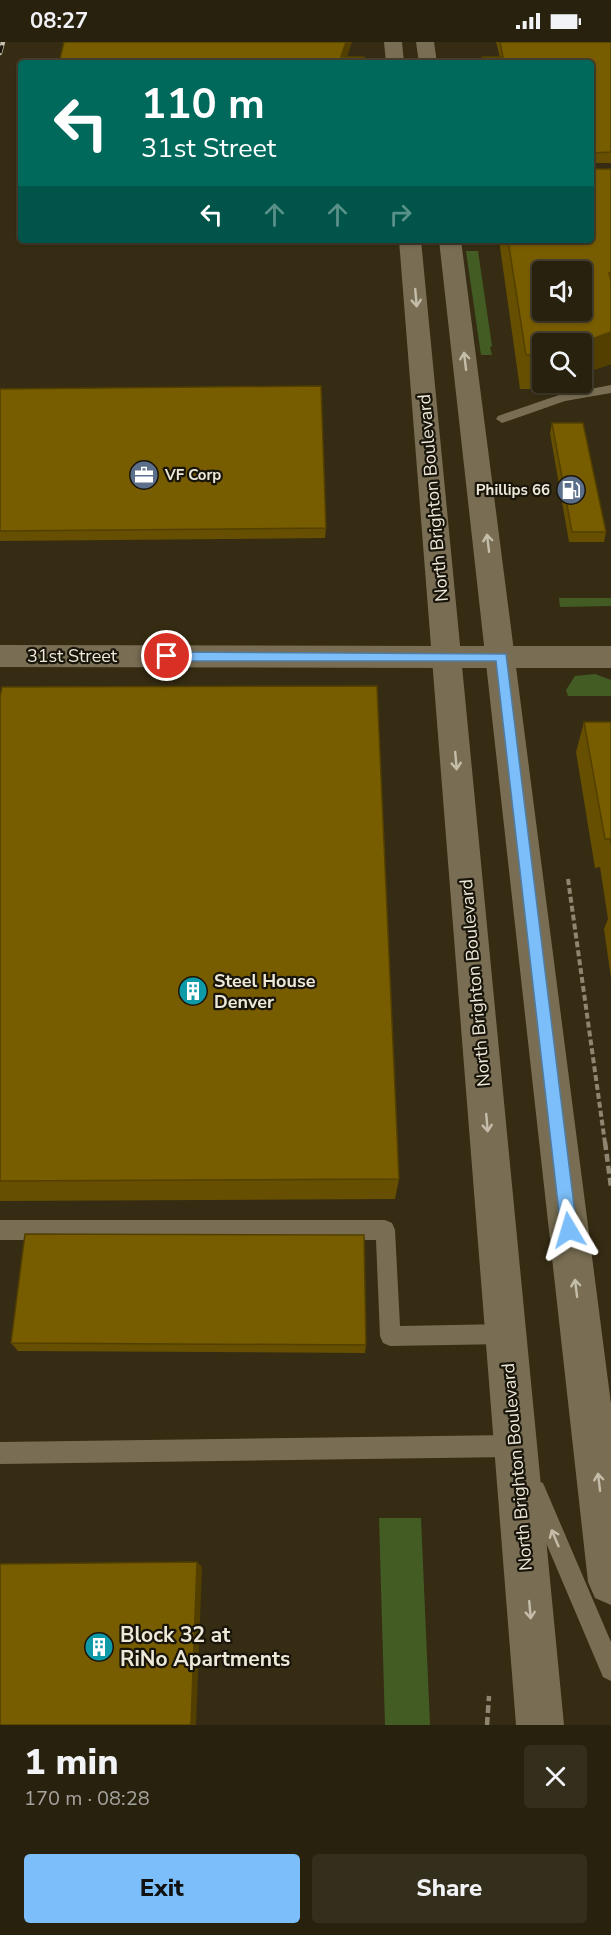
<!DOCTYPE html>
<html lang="en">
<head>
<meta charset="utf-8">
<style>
	:root { --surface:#28210e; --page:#342e1c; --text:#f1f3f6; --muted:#a5a39e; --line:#443e2e; --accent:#7cbef9 }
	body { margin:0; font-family:"Nunito Sans",sans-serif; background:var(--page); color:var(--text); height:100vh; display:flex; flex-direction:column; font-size:22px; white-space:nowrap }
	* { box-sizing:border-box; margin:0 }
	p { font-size:20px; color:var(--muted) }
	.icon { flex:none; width:33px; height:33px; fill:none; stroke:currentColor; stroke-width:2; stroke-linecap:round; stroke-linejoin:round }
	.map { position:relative; height:1683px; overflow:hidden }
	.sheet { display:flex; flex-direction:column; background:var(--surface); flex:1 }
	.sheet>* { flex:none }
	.banner { position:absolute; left:18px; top:18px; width:576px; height:183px; border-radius:6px; box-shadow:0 2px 4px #0004,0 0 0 2px var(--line); background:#00695c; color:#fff; overflow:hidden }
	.tools { position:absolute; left:532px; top:219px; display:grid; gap:12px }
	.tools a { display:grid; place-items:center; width:60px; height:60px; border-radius:6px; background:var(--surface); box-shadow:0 2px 4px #0004,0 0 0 2px var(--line); font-size:30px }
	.pin { position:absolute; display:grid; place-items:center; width:51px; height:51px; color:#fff; margin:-26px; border:3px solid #fff; border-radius:50%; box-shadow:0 2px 6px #0007 }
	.me { position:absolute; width:66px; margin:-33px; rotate:353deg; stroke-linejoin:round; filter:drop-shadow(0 0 4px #0008) }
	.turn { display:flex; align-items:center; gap:21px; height:126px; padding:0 24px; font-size:27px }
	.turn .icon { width:78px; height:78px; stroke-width:2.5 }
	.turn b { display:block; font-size:42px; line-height:51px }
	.lanes { display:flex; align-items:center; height:57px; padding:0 24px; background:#0003; justify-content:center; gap:30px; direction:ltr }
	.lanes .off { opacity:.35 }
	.round { display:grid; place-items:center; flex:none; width:63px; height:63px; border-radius:6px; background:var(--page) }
	.overview { display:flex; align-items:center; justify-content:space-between; height:102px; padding:0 24px }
	h1 { font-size:36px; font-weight:800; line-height:45px }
	.primary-button { display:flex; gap:12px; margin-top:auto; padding:12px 24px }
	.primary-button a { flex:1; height:69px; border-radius:6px; background:var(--accent); color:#111; font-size:24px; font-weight:800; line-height:69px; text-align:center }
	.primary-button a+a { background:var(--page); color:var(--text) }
	.status { display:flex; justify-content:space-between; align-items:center; height:42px; padding:0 30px; background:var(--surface); direction:ltr }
	.status svg { height:16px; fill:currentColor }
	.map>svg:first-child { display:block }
</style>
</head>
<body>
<div class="status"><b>08:27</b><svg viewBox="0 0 49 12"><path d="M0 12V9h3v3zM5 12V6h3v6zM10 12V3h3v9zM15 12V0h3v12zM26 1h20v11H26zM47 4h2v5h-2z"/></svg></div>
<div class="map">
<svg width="611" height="1683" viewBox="0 0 611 1683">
	<rect width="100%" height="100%" fill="#362c13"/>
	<path fill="#435c24" d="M 466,209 L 478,209 L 492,304 L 490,305 L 492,313 L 481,313 Z
		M 559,556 L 611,556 L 611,564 L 560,565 Z
		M 595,632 L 611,638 L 611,654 L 568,654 L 566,648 L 575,634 Z
		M 379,1476 L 421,1476 L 430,1683 L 385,1683 Z"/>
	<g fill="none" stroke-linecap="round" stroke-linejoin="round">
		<path stroke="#8e8671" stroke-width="4" stroke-dasharray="6 3" stroke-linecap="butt" d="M 568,837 L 605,1101"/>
		<path stroke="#8e8671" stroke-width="4.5" stroke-dasharray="8 4" stroke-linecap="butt" d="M 605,1100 L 611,1145
			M 487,1683 L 489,1654"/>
		<path fill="#796e53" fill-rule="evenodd" d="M 611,343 L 611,351 L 565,359 L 502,381 L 496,377 L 498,374 L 559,353 Z
			M 0,1178 L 385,1178 L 392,1181 L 395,1188 L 400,1284 L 506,1282 L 513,1285 L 516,1292 L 513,1299 L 506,1302 L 390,1304 L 383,1301 L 380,1294 L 376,1198 L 0,1198 Z
			M 515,1393 L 523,1396 L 526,1404 L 523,1412 L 515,1415 L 0,1422 L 0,1400 Z
			M 535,1438 L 543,1441 L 611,1600 L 611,1639 L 603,1635 L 524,1449 L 527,1441 Z"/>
		<path fill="#796e53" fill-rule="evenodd" d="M 0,603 L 446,604 L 456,607 L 461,615 L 456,623 L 446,626 L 0,625 Z"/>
		<path fill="#796e53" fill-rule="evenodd" d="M 446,604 L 611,604 L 611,626 L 446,626 L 436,623 L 431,615 L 436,607 Z"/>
		<path fill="#796e53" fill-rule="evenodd" d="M 384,0 L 402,0 L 404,21 L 386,21 Z
			M 416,0 L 434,0 L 437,21 L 419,21 Z
			M 399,198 L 421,198 L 564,1683 L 516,1683 Z
			M 439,198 L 461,198 L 611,1362 L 611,1563 L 595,1556 L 588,1540 Z"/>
		<g stroke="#c7c0af" stroke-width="4.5">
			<path id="rail" d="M 0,11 L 3,0"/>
		</g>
		<use href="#rail" stroke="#19150a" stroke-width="3" stroke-dasharray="8" stroke-linecap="butt"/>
	</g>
	<path fill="#664f00" d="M 496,0 L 611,0 L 611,121 L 591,121 L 591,21 L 482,21 L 482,15 L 500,15 Z
		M 611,127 L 611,322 L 582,332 L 582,302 L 543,302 L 543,340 L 558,340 L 540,347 L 520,347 L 499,198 L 591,198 Z
		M 0,347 L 326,486 L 325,496 L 0,499 Z
		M 552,381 L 606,490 L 604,500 L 569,500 L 550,391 Z
		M 0,655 L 399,1137 L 395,1157 L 0,1159 Z
		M 584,680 L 611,680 L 611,936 L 604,887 L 608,877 L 600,825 L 595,826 L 576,710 Z
		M 11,1301 L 366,1303 L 365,1311 L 18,1309 Z"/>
	<path fill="#534000" d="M 346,0 L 352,0 L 345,21 L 341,15 Z
		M 611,290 L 611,322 L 582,332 L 582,302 L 578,302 Z
		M 543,329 L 543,340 L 558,340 L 540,347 Z
		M 197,1520 L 202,1525 L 196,1683 L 191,1683 Z"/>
	<path fill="#775c00" stroke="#534000" stroke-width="1.5" fill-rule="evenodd" d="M 64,0 L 346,0 L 341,15 L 364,15 L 364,21 L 59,21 Z
		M 500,0 L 611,0 L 611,110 L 591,111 L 591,21 L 484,21 L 482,15 L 503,15 Z
		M 591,127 L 611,127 L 611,231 L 609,231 L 611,238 L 611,290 L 578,302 L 543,302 L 543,313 L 526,313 L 508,198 L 591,198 ZM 543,230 L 582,230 L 582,268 L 543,268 Z
		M 321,344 L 326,486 L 0,489 L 0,347 Z
		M 552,381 L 583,381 L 606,490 L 572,490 Z
		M 377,644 L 399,1137 L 0,1139 L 0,655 L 2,645 Z
		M 584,680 L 611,680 L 611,804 L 610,797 L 605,797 Z
		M 25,1192 L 364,1193 L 366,1303 L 11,1301 Z
		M 197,1520 L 191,1683 L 0,1683 L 0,1522 Z"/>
	<defs><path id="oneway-shaft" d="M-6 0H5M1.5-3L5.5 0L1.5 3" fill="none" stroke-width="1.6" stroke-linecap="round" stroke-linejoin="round" transform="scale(1.5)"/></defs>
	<g stroke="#c5bdaa">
		<use href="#oneway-shaft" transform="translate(416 256) rotate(85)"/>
		<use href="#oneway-shaft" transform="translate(465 319) rotate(-97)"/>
		<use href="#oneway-shaft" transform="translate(488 501) rotate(-97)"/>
		<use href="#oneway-shaft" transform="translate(456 719) rotate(85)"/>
		<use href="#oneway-shaft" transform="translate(487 1081) rotate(85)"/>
		<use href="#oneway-shaft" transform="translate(576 1246) rotate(-97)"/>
		<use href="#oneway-shaft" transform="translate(599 1440) rotate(-97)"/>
		<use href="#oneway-shaft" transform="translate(555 1496) rotate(-113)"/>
		<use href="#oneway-shaft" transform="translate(530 1568) rotate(85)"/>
	</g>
	<path fill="#7cbef9" stroke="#517ca2" stroke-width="1.5" d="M 167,610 L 506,612 L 577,1188 L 575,1193 L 569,1196 L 564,1193 L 561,1188 L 496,619 L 167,619 L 161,614 Z"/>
	<defs>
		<g id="office-disc" transform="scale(1.5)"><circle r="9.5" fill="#5c6f8a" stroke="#19150a"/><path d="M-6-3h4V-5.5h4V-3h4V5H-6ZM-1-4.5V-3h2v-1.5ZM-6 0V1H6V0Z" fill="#fff"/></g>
		<g id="fuel-disc" transform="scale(1.5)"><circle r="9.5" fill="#5c6f8a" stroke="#19150a"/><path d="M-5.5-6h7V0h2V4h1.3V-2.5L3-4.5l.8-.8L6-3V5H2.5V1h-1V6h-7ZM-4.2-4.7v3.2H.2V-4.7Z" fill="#fff"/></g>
		<g id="building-disc" transform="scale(1.5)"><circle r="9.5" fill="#0f9aa8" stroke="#19150a"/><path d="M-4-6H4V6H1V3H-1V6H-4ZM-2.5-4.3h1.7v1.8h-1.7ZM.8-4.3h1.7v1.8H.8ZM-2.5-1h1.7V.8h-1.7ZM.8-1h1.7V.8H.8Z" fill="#fff"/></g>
	</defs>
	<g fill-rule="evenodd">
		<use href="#office-disc" x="144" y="433"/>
		<use href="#fuel-disc" x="571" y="448"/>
		<use href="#building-disc" x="193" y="949"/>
		<use href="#building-disc" x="99" y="1605"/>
	</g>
	<g text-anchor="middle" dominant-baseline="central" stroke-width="4.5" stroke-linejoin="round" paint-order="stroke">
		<g font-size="15" font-weight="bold" fill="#eee8d9" stroke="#19150a" text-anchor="start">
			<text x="165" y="433">VF Corp</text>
			<text x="550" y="448" text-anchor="end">Phillips 66</text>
		</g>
		<g font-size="18" fill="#eee8d9" stroke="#19150a">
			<text transform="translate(433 456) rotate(-95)">North Brighton Boulevard</text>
			<text x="72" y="614">31st Street</text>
			<text transform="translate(475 941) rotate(-95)">North Brighton Boulevard</text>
			<text transform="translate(517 1425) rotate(-95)">North Brighton Boulevard</text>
		</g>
		<g font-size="18" font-weight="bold" fill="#eee8d9" stroke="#19150a" text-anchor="start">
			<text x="214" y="939">Steel House<tspan x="214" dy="21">Denver</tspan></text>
		</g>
		<g font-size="21" font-weight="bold" fill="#eee8d9" stroke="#19150a" text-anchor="start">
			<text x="120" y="1593">Block 32 at<tspan x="120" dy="24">RiNo Apartments</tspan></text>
		</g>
	</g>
</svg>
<div class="tools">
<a><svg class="icon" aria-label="sound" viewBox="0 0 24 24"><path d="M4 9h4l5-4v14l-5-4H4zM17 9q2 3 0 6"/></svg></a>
<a><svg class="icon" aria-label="search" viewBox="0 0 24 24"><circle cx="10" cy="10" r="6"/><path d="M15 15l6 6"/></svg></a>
</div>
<div class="pin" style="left:167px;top:614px;background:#d93025"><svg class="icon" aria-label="arrive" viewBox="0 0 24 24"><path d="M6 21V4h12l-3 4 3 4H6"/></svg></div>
<svg class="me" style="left:569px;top:1188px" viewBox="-20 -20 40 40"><path d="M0-17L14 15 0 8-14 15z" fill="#7cbef9" stroke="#fff" stroke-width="4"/></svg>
<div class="banner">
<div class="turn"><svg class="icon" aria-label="left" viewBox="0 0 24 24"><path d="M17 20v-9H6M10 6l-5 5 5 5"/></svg><div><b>110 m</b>31st Street</div></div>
<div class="lanes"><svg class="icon" aria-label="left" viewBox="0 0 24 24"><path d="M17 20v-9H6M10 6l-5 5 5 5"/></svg><svg class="icon off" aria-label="ahead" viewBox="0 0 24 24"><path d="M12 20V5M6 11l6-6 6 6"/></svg><svg class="icon off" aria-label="ahead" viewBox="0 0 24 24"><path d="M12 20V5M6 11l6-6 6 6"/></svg><svg class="icon off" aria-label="right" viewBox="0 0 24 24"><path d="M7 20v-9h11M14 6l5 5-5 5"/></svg></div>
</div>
</div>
<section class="sheet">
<div class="overview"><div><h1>1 min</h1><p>170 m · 08:28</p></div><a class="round"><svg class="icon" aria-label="close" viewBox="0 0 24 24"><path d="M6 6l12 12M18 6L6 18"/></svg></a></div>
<div class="primary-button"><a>Exit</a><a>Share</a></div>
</section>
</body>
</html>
